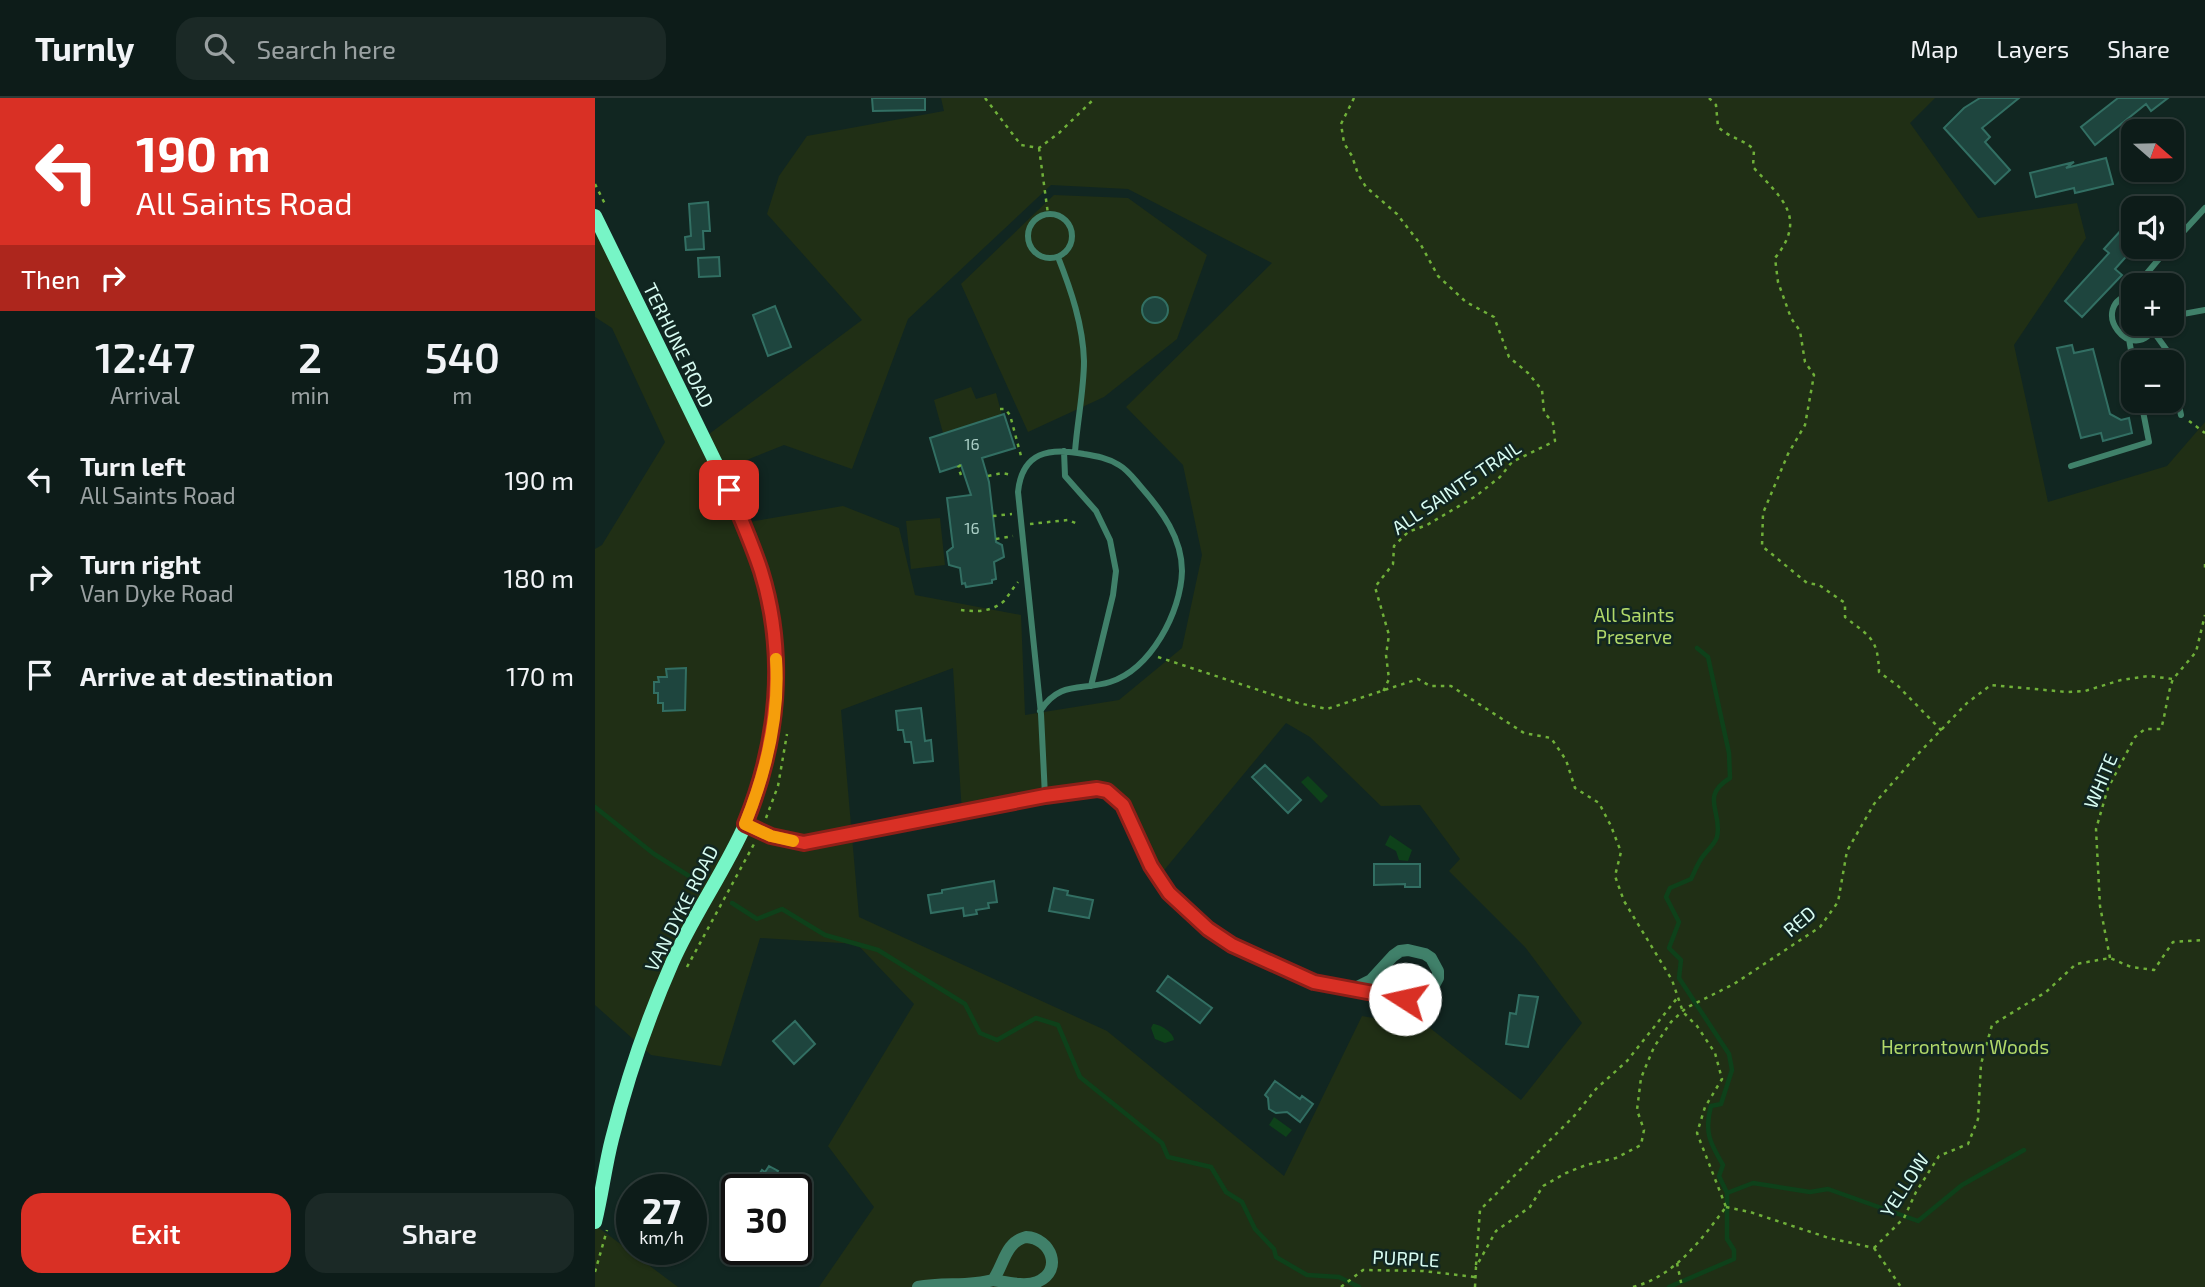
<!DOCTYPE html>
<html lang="en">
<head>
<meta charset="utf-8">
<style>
	:root { --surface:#0d1c19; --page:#1b2926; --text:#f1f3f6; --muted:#9aa1a2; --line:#2d3a38; --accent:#d93025 }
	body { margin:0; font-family:"Exo 2",sans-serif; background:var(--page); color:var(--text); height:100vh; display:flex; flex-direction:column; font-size:26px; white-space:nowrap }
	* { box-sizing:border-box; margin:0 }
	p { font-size:23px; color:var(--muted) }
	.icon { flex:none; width:38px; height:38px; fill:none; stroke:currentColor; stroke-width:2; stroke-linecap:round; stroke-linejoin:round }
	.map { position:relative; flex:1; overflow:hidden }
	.sheet { display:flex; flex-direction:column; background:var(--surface); width:595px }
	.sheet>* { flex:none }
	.hud { background:#d93025; color:#fff; overflow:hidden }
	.needle { width:46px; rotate:110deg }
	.tools { position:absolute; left:1526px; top:21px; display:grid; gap:14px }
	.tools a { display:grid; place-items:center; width:63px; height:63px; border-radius:14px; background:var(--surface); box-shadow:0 2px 5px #0004,0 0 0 2px var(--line); font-size:35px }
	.speed { position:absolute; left:21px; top:1076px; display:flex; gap:14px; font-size:35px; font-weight:700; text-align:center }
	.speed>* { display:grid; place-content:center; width:91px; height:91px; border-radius:50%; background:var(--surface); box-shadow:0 2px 5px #0004,0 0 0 2px var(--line); line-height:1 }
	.speed small { font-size:18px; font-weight:400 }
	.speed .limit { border:4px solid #111; border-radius:10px; background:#fff; color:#111 }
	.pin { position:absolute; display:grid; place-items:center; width:60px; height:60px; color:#fff; margin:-30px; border-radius:14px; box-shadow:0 4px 10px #0006 }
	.me { position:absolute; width:77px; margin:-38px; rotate:280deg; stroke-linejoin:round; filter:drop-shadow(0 0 5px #0008) }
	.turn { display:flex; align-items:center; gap:24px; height:147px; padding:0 21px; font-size:32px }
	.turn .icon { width:91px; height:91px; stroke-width:2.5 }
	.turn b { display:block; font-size:49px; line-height:60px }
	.then { display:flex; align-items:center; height:66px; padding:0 21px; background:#0003; gap:14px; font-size:26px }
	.eta { display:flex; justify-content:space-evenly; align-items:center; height:119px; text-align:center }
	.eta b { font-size:42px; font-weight:600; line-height:49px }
	.action { display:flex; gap:14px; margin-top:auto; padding:14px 21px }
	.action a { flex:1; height:80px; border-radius:21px; background:var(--accent); color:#fff; font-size:28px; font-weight:600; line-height:80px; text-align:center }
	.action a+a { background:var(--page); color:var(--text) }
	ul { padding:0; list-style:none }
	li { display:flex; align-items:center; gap:21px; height:98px; padding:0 21px }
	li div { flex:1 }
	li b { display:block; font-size:26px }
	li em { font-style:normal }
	header { display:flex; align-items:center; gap:42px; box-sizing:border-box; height:98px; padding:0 35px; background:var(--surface); border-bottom:2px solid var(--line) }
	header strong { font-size:33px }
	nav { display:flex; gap:38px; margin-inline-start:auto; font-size:24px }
	.search { width:490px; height:63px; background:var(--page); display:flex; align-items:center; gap:18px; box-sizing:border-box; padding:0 24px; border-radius:21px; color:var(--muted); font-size:26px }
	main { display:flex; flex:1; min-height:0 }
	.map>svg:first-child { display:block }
</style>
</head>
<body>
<header>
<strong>Turnly</strong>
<div class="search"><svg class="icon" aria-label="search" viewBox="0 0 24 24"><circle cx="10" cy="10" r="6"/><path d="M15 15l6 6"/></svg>Search here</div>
<nav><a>Map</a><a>Layers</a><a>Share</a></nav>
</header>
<main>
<section class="sheet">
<div class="hud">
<div class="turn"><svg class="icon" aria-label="left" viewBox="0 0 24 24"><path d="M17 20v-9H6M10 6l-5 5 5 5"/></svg><div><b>190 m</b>All Saints Road</div></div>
<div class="then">Then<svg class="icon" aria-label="right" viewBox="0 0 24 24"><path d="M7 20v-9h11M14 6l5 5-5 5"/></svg></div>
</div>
<div class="eta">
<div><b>12:47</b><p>Arrival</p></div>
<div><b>2</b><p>min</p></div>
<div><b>540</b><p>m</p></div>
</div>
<ul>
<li><svg class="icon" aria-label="left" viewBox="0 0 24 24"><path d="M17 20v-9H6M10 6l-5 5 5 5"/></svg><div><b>Turn left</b><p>All Saints Road</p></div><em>190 m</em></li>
<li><svg class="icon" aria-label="right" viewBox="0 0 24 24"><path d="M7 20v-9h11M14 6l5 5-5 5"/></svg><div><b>Turn right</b><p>Van Dyke Road</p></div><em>180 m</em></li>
<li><svg class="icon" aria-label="arrive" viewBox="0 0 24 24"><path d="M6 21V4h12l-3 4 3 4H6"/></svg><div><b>Arrive at destination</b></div><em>170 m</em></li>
</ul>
<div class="action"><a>Exit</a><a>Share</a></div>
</section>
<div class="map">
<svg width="1610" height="1189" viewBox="0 0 1610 1189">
	<rect width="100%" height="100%" fill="#112621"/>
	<path fill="#202f15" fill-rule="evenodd" d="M 346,0 L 1340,0 L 1315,25 L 1383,120 L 1482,105 L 1491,140 L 1419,247 L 1453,404 L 1572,368 L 1610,324 L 1610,1189 L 224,1189 L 279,1109 L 233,1048 L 319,906 L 262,846 L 165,840 L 126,968 L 56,957 L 0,907 L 0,451 L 7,447 L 70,344 L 17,230 L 0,219 L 0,127 L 106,342 L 267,222 L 172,116 L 184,78 L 212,38 L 349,13 ZM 456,87 L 533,91 L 677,165 L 531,309 L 588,367 L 607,457 L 587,550 L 524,602 L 430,617 L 426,517 L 320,497 L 304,430 L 248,408 L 148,425 L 122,374 L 189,347 L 257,371 L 313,221 ZM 358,570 L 367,716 L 518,695 L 561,782 L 691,625 L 715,639 L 786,708 L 825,707 L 865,761 L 854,773 L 930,849 L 987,925 L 926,1002 L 835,930 L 767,918 L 689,1078 L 512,933 L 264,819 L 246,612 Z
		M 459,97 L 533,100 L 612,157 L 582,241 L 509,299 L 433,334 L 366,186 Z
		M 376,289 L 381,301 L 401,295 L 407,317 L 348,335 L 339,302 Z
		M 345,420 L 350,467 L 316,471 L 311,423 Z
		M 0,1127 L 83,1189 L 0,1189 Z"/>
	<path fill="#0e411a" d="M 713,678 L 733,698 L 726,705 L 706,684 Z
		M 795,737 L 817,752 L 813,763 L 804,762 L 801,753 L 790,747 Z
		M 558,926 C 565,926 579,935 579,942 L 570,945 L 560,941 L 556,930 Z
		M 679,1019 L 697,1032 L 691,1039 L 674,1027 Z"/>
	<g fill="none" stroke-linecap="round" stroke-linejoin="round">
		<path stroke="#0e411a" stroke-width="4.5" d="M 0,709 L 59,756 L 105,785
			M 137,805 L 162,821 L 187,811 L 230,837 L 283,852 L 370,906 L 385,935 L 402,942 L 441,920 L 463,927 L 485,979 L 567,1045 L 573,1059 L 616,1069 L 631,1094 L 647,1104 L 660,1131 L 679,1151 L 681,1159 L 712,1177 L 744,1179 L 764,1189
			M 1132,1095 L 1158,1085 L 1215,1094 L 1233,1091 L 1323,1123 L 1367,1087 L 1429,1052
			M 1074,1189 L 1139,1161 L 1139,1152 L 1132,1141 L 1132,1095 L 1124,1078 L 1128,1067 C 1115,1045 1109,1034 1116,1008 L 1126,1006 L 1137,972 L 1134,956 L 1084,880 L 1086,862 L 1074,850 L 1084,824 L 1071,799 L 1075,790 L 1096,781 C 1100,773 1103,764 1109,757 C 1114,750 1119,747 1122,739 C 1128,714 1104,699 1135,680 L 1134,655 L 1113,559 L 1102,550"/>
	</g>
	<path fill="#1e453e" stroke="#326f63" stroke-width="2" d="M 277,0 L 330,0 L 330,12 L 278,13 Z
		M 1385,0 L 1424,0 L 1387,30 L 1395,39 L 1390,44 L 1415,72 L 1400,86 L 1349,30 L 1369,10 Z
		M 1523,0 L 1573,0 L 1556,13 L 1551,6 L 1500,47 L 1486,29 Z
		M 1511,60 L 1518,86 L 1480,95 L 1479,90 L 1441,99 L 1435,75 L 1479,64 L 1471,70 Z
		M 113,104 L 115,133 L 108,133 L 109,151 L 91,152 L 90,139 L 96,138 L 94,106 Z
		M 1528,130 L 1538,140 L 1538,151 L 1520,171 L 1527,177 L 1487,219 L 1470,203 L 1514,155 L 1509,151 Z
		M 124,159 L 125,178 L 104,179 L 103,160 Z
		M547 212a13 13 0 1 1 26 0a13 13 0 1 1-26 0Z
		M 180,208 L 196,249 L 173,258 L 158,217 Z
		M 1477,247 L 1479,255 L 1498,251 L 1515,316 L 1526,322 L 1534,320 L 1537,335 L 1508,343 L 1506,335 L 1486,340 L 1462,250 Z
		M 409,316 L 420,350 L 387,360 L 394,384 L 401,444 L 407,447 L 409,459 L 399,464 L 401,481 L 397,482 L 397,485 L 371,489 L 370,485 L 367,486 L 365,470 L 354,467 L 352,454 L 358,449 L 352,400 L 376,397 L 366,367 L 345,374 L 335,340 Z
		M 91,570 L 90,612 L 68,613 L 68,605 L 63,605 L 63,595 L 59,595 L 59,584 L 64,584 L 63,579 L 72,579 L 71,571 Z
		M 326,610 L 330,643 L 336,642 L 338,663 L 319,665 L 316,644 L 310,644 L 308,632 L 303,632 L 301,613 Z
		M 670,667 L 706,702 L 693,715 L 657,679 Z
		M 779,766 L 825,766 L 825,789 L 810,789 L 810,786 L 779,787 Z
		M 399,783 L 402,804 L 393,805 L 394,810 L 381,812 L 382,816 L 369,818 L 368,810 L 336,815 L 333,797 L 347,795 L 347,792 Z
		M 459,790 L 473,793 L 472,797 L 498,802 L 494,820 L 454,813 Z
		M 573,878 L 617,910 L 605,925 L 562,893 Z
		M 924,897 L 943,899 L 933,949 L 911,946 L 915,915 L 921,916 Z
		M 200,923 L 220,946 L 199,966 L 178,943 Z
		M 680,983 L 705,1001 L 707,998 L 718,1006 L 705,1024 L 692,1014 L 681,1015 L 674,1011 L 673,1000 L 670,997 Z
		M 174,1068 L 183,1073 L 179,1080 L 198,1092 L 154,1092 L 167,1072 L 170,1074 Z"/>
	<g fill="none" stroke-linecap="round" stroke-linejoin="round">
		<path stroke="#6fb039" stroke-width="2.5" stroke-dasharray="3.5 5" stroke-linecap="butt" d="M 390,0 L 426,47 L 444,50 L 464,35 L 500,0
			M 759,0 L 746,26 L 749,45 L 757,58 L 763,76 L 771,89 L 802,116 L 826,147 L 843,178 L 871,204 L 899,219 L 914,259 L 933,275 L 947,292 L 949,314 L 958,325 L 960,343 L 917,364 L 905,379 L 881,398 L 832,427 L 813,434 L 799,448 L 798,466 L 780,489 L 794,537 L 791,557 L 794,581 L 788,594
			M 1114,0 L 1121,7 L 1123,29 C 1136,41 1149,41 1159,52 L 1158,69 C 1186,100 1213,119 1180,160 L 1183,184 L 1196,220 L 1205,233 L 1210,264 L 1219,277 L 1210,327 L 1193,356 L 1168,415 L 1167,448 L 1212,485 L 1224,487 L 1250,505 L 1250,519 C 1275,539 1283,540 1284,574 L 1302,587 L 1347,633
			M 444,50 L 453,116
			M 0,86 L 11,108
			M 405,311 L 410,311 L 415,317 L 426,358
			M 1594,323 L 1610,335
			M 366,377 L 363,369 L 366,367
			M 393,378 L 407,375 L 417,377
			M 398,418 L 417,416
			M 435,426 L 473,422 L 483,426
			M 401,441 L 418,438
			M 1610,466 L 1610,473
			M 366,512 C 381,514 397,514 409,503 C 414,497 418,490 423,484
			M 563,559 L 703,605 L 732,611 L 823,581 L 835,588 L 856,588 L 929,635 L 956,640 L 971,662 L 980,690 L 1004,705 L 1016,728 L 1026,754 L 1020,778 L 1029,803 L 1077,882 L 1088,914 L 1102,928 L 1120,955 L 1127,981 L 1110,1009 L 1102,1035 L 1131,1109
			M 171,720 L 183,688 L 192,636
			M 1515,860 L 1505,808 L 1501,731 L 1513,690 L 1540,639 L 1550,631 L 1566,631 C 1571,614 1572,597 1578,581
			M 92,869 L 159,746
			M 1131,1109 L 1155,1114 L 1234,1140 L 1279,1150
			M 1279,1150 L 1309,1120 L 1321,1094 L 1344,1058 L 1373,1046 L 1383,1021 L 1386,966 L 1397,927 L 1451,894 L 1481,866 L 1515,860 L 1536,869 L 1559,872 L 1578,844 L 1610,842
			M 1279,1150 L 1306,1189
			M 1082,1165 L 1087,1189
			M 881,1167 L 885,1112 L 980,1017 L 1001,991 L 1032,963 L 1083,899
			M 0,1174 L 12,1132
			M 746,1189 L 768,1172 L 828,1173 L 880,1179
			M 880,1189 L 881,1169 L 901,1133 L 935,1109 L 948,1088 L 971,1075 L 991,1067 L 1021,1060 L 1046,1047 L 1049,1032 L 1042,1012 L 1046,980 L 1059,949 L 1076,924 L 1091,910 L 1139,886 L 1225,829 L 1243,804 L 1252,753 L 1279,706 L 1322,657 L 1372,605 L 1396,587 L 1472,594 L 1490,593 L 1526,582 L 1554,578 L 1578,581 L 1601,554 L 1610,517
			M 1038,1189 C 1080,1178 1106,1142 1131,1109"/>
		<path stroke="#40816a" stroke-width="6" d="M433 138a22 22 0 1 1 44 0a22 22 0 1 1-44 0Z
			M 1577,146 L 1610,110
			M 463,159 C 476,192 488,227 489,263 C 489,292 482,325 480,354
			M 1542,187 L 1574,149
			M 1538,196 C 1489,206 1538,273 1562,226
			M 1577,218 L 1610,212
			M 1558,233 L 1571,251 L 1574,264
			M 1534,241 L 1538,264
			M 1577,276 L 1586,317
			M 469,353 L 470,378 L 501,413 L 515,442 L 521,473 L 518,497 L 496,588
			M 1476,368 L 1554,344 L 1546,303
			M 445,613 C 465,582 486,593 515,584 C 556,571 586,514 587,473 C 587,440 567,413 546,389 C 539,381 533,372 524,367 C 513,360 501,358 489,356 C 454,349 427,354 423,394 L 446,616 L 450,698"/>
		<path stroke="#40816a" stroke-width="12" d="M 150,726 L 176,738 L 209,745 L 491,692 L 502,691 L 512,693 L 521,699 L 528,707 L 556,768 L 574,795 L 613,831 L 637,847 L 719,884 L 748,889 L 809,901 L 828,898 L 836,893 L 843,880 L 843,873 L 836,860 L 830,856 L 813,852 L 805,853 L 798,858 L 776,882 L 758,891
			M 431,1139 C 456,1140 469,1173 442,1184 C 430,1189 411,1184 398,1182 C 409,1167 410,1144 431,1139 Z
			M 323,1189 C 348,1184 374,1189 398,1182"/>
		<path stroke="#77f5c6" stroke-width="14" d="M 0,118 L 134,392 C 145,418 156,444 165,471 C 192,553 185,645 151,725 C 130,773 98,817 77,865 C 52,922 32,981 17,1041 C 10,1068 7,1096 0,1124"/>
	</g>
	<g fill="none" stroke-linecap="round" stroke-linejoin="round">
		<g stroke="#8d1f18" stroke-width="18">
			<path id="route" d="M 134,392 C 145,419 157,445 166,473 C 192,557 183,645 150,726 L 176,738 L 209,745 L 450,698 L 502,691 L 512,693 L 528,707 L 556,768 L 574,795 L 613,831 L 637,847 L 719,884 L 810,901"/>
		</g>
		<use href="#route" stroke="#d93025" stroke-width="12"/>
		<path stroke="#f59e0b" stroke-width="12" d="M 181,561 C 185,618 171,674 150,726 L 176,738 L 198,743"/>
	</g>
	<g text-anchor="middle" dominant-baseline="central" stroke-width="5" stroke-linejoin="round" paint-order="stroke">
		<g font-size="16" fill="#aacec5">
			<text x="377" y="345">16</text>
			<text x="377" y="429">16</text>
		</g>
		<g font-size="19" fill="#d8fcf2" stroke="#112621">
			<text transform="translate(84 247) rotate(64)">TERHUNE ROAD</text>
			<text transform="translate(861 389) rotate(-34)">ALL SAINTS TRAIL</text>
			<text transform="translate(1505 683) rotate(-67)">WHITE</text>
			<text transform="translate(86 810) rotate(-63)">VAN DYKE ROAD</text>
			<text transform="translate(1204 823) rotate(-40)">RED</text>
			<text transform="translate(1309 1087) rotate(-57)">YELLOW</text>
			<text transform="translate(811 1160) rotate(3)">PURPLE</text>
		</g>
		<g font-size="19" fill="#b1d869" stroke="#112621">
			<text x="1039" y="516">All Saints<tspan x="1039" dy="22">Preserve</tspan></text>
			<text x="1370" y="948">Herrontown Woods</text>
		</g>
	</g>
</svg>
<div class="tools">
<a><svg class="needle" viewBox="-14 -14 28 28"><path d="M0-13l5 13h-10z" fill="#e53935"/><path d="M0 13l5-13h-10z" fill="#9aa1a2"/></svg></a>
<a><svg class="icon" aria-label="sound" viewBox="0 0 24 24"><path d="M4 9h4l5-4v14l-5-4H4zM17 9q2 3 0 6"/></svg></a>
<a>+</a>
<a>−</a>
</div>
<div class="speed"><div>27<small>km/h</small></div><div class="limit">30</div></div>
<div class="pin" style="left:134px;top:392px;background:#d93025"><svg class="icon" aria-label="arrive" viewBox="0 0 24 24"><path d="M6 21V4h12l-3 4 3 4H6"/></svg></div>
<svg class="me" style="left:810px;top:901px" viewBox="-20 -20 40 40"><circle r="19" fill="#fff"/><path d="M0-13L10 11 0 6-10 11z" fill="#d93025"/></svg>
</div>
</main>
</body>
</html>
